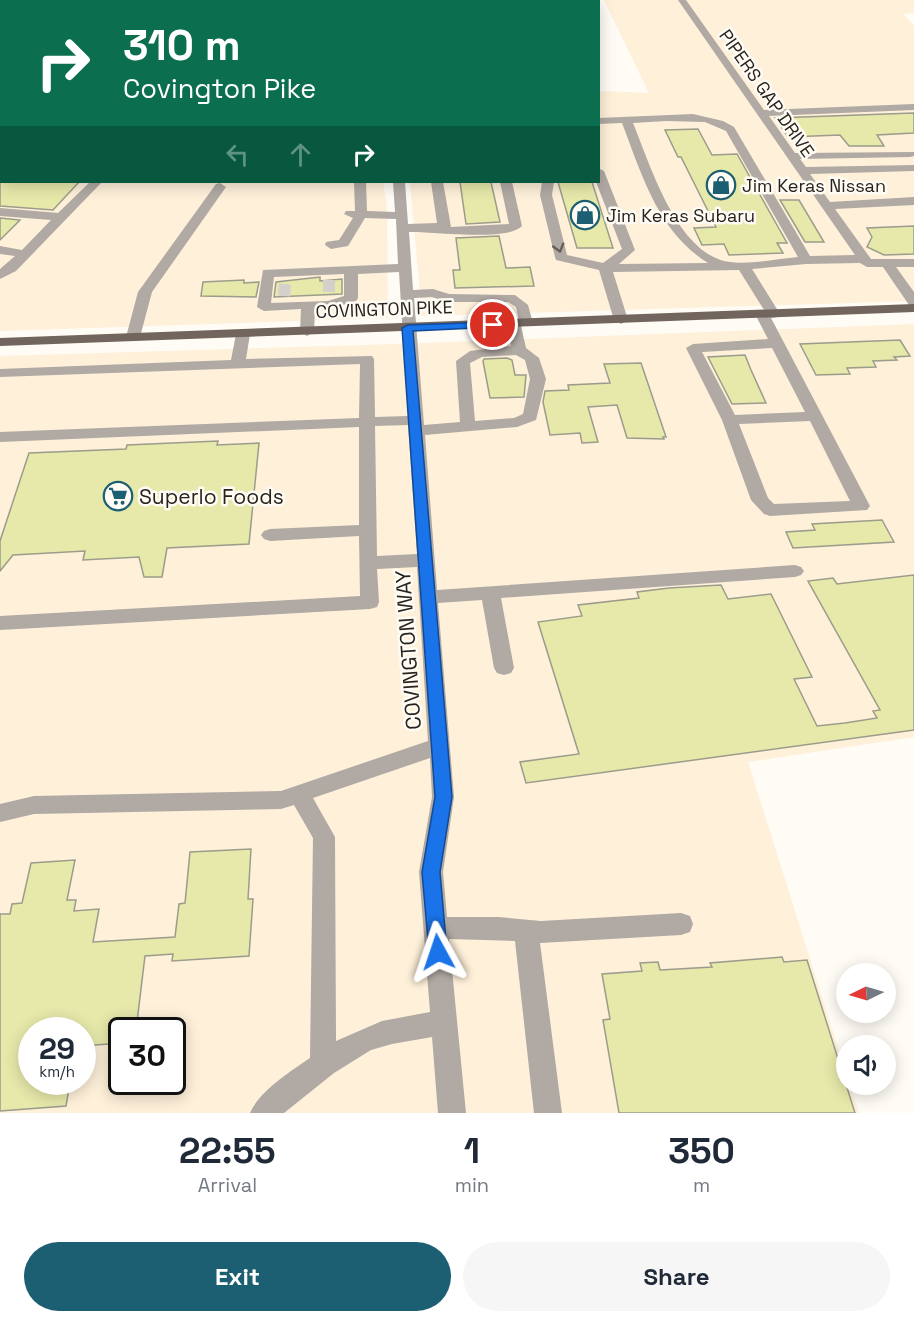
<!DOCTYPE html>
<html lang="en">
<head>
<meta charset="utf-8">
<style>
	:root { --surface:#fff; --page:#f6f6f7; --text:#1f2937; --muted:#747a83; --accent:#1c5f73 }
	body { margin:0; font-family:"Space Grotesk",sans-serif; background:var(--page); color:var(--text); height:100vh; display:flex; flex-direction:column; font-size:22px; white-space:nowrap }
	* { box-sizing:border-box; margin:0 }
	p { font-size:20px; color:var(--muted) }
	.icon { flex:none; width:33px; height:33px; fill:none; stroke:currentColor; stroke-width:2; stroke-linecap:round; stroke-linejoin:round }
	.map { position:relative; height:1113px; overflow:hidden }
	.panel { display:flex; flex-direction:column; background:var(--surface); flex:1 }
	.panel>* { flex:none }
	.hud { position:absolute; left:0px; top:0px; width:600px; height:183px; box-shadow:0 3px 15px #0003; background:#0b6e4f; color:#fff; overflow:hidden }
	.needle { width:39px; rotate:265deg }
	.fabs { position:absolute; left:836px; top:963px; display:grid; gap:12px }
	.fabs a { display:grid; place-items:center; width:60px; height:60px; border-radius:50%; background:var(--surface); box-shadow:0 3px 15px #0003; font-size:30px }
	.speed { position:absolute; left:18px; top:1017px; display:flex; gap:12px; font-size:30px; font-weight:700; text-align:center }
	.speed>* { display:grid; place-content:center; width:78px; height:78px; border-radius:50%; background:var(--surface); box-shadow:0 3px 15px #0003; line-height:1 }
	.speed small { font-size:15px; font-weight:400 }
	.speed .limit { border:3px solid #111; border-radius:9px; background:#fff; color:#111 }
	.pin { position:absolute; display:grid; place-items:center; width:51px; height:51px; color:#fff; margin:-26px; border:3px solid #fff; border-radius:50%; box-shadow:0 2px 6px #0007 }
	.me { position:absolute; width:66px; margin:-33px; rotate:355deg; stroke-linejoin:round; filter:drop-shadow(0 0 4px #0008) }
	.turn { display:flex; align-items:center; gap:21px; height:126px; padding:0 24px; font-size:27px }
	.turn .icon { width:78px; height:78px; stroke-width:2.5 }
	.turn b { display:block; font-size:42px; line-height:51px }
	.lanes { display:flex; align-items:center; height:57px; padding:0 24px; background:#0003; justify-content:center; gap:30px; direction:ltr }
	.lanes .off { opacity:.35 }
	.eta { display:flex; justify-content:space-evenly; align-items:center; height:102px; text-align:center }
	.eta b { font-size:36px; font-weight:600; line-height:42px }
	.cta { display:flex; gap:12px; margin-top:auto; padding:12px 24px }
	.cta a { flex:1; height:69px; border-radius:36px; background:var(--accent); color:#fff; font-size:24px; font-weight:600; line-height:69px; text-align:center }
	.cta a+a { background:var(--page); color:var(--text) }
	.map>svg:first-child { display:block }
</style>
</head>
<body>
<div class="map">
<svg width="914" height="1113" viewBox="0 0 914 1113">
	<rect width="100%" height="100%" fill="#fffbf5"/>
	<path fill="#fef0d9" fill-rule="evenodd" d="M 0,0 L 589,0 L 2,2 L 0,93 Z
		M 604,0 L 914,0 L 914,13 L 903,14 L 914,25 L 914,301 L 422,316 L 410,182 L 598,182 L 599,91 L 649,93 Z
		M 0,114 L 2,182 L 383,182 L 387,206 L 388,318 L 0,331 Z
		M 914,324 L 914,737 L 748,762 L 846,1073 L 846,1084 L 850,1085 L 859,1113 L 0,1113 L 0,356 L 397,344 ZM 32,1030 L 82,1030 L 82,1082 L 32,1082 ZM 122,1030 L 172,1030 L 172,1082 L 122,1082 Z"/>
	<path fill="#e7e9ab" stroke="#9b9c8b" stroke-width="1.5" d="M 914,113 L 914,133 L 877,135 L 884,146 L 849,146 L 840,135 L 788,137 L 775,118 Z
		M 698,129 L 712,155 L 737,154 L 787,243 L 777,243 L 783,253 L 729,255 L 724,244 L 702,245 L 694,228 L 716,227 L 681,157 L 678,157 L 665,130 Z
		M 0,182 L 79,182 L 53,210 L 0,206 Z
		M 460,182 L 491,182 L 500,222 L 466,224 Z
		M 558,182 L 592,182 L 613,248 L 577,248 Z
		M 780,200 L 799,200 L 824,242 L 805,242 Z
		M 0,218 L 20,220 L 0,240 Z
		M 914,226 L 914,254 L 884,255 L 867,247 L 872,237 L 867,228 Z
		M 499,236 L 506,268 L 530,267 L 534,286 L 455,288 L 453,270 L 460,270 L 456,238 Z
		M 320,277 L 320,281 L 342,279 L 342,294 L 274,297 L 276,282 Z
		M 244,280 L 244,283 L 259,282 L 256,297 L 201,296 L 203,282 Z
		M 900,340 L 910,356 L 894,357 L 897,360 L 873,361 L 876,367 L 847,368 L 850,374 L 816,375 L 800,344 Z
		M 745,355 L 751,370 L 766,403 L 732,404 L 708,357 Z
		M 507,358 L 512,360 L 515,375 L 526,375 L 524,397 L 490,398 L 483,361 L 484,359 Z
		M 641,363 L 666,437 L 663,437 L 664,439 L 627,438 L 617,405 L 588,407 L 598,442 L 582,443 L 580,433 L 550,435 L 543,402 L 545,391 L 569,390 L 568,385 L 610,383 L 604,364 Z
		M 218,441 L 217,445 L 259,443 L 249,544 L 167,548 L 162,577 L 144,577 L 139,557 L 83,560 L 85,551 L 13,555 L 0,571 L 0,541 L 29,453 L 126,449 L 127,445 Z
		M 882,520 L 894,542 L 793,548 L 786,532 L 815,530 L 812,524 Z
		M 914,575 L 914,730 L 526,783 L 520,762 L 579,754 L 538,622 L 582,616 L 578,605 L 639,598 L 637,592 L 669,588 L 721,585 L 728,599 L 771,594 L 812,677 L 794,679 L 817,726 L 845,723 L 877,718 L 873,711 L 880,710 L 808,581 L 833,578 L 837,584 Z
		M 251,849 L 248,899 L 253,899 L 249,956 L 172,961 L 173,954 L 145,956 L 136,1030 L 122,1030 L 122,1043 L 82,1046 L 82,1030 L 32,1030 L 32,1082 L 70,1082 L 66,1106 L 0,1111 L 0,914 L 10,914 L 12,904 L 22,903 L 31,863 L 75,860 L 67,900 L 76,900 L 74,911 L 99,909 L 93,942 L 175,937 L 179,904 L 185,903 L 190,852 Z
		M 782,957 L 784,962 L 807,960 L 855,1113 L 619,1113 L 603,1020 L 610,1019 L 602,974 L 642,971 L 640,963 L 658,962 L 660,970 L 712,967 L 710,963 Z"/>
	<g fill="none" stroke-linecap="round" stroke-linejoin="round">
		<path stroke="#d4d0ca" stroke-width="12" stroke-dasharray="12 6" stroke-linecap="butt" d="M 329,280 L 329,295
			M 284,296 L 285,282"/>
		<path fill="#b0a9a4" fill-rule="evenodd" d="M 29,0 L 37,0 L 28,2 Z
			M 134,0 L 206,0 L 132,2 Z
			M 255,0 L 263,0 L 263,2 L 255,2 Z
			M 277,0 L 285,0 L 285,2 L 277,2 Z
			M 563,0 L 571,0 L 572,2 L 563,2 Z
			M 678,0 L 686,0 L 764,110 L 914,104 L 914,110 L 769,116 L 795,153 L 914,152 L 914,156 L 910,157 L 800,159 L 806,167 L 914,165 L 914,171 L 810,174 L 830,202 L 914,197 L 914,205 L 835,209 L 871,259 L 914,259 L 914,267 L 896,267 L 914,292 L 914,306 L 909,305 L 883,267 L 867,267 L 860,263 L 806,264 L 752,269 L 780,314 L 778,317 L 771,318 L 870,506 L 867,510 L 770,516 L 764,514 L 751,500 L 722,420 L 686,348 L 693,344 L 768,339 L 755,314 L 757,311 L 764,310 L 739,270 L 613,272 L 628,320 L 621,324 L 614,320 L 599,270 L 556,260 L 555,257 L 540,195 L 542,182 L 554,182 L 552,195 L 567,255 L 603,263 L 622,249 L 596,182 L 598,182 L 598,168 L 604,171 L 635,250 L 619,264 L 708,263 C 658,232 642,175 622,123 L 598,124 L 598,118 L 693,114 L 723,121 L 734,127 L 810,256 L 855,255 ZM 666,121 L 705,122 L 726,131 L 798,257 C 775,259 747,266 724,261 C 675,248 650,164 633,123 ZM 772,348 L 805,412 L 735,415 L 702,352 ZM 810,421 L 850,501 L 774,504 L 768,498 L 739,424 Z
			M 2,32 L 2,39 L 0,40 L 0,33 Z
			M 0,86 L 2,86 L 2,92 L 0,92 Z
			M 0,101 L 2,101 L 2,107 L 0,107 Z
			M 0,114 L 2,114 L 2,120 L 0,120 Z
			M 90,182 L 102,182 L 16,271 L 0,279 L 0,269 L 15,256 L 0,254 L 0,246 L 22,250 L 51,220 L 0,216 L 0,208 L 58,213 Z
			M 354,182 L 366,182 L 367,211 L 395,212 L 393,182 L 405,182 L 408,224 L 437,223 L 431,182 L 443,182 L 451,227 L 509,224 L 500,182 L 512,182 L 522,226 C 507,242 432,231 409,232 L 413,290 L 433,289 L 449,294 L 515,295 L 528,305 L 533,323 L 531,326 L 521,326 L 526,348 L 539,358 L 546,379 L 536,420 L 517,427 L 425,435 L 437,590 L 795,565 L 801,567 L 804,571 L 801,575 L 795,577 L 501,598 L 514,668 L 511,673 L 504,675 L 497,673 L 494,668 L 482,600 L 438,603 L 454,797 L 443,872 L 447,917 L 498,917 L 541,921 L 681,913 L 690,916 L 693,924 L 690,932 L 681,935 L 540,943 L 562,1113 L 534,1113 L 515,941 L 449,939 L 466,1113 L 438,1113 L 432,1037 L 392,1044 L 371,1050 L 334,1073 L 284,1113 L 250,1113 C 260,1090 290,1072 310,1058 L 313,838 L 294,805 L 281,809 L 34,814 L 0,822 L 0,804 L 34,796 L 281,791 L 428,741 L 417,567 L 377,569 L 379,602 L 377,607 L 370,609 L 0,630 L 0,616 L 360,596 L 359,536 L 270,541 L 264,539 L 261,535 L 264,531 L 270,529 L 359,525 L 359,427 L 0,442 L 0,432 L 359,418 L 360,364 L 0,377 L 0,369 L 231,360 L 236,334 L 243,330 L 250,334 L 246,359 L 372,356 L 374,359 L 375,417 L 408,416 L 399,272 L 358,274 L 358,298 L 356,301 L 329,309 L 315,309 L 314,332 L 307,336 L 300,332 L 301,309 L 264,311 L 257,307 L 263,270 L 398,264 L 396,219 L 365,218 L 348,246 L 331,249 L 325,245 L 326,242 L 339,240 L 353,218 L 344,214 L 346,211 L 355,211 ZM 344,274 L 344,296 L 328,301 L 271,303 L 274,277 ZM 432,297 L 448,302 L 508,302 L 516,307 L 519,321 L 509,321 L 507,324 L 511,346 L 470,351 L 456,361 L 460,422 L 424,425 L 414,298 ZM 516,355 L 525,360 L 530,379 L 523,414 L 514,418 L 475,421 L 470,363 L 482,357 ZM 408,425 L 417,554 L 377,556 L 375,426 ZM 430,758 L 432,797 L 419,872 L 430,1012 L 382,1021 L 336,1041 L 335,837 L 313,798 Z
			M 220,183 L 226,187 L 152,292 L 140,337 L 133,341 L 128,340 L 126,337 L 138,292 L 216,184 Z"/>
		<path fill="#71655d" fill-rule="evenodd" d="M 914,304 L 914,312 L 0,346 L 0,338 Z"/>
	</g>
	<defs><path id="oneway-chevron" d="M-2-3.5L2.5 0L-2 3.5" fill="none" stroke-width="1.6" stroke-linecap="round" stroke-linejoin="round" transform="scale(1.5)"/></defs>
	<use stroke="#655f5a" href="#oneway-chevron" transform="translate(559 248) rotate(74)"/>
	<path fill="#1a73e8" stroke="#114b97" stroke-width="1.5" d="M 493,322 L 498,325 L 497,327 L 413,331 L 452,797 L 440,872 L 447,952 L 444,958 L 438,961 L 431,958 L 429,952 L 422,872 L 435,797 L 402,328 L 408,325 Z"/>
	<defs>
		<g id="shop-ring" transform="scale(1.5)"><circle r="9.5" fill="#fffbf5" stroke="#1c5f73" stroke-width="1.5"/><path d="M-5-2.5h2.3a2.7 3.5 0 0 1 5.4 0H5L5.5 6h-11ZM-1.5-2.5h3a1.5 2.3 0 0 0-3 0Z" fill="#1c5f73"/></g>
		<g id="supermarket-ring" transform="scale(1.5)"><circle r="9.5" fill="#fffbf5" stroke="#1c5f73" stroke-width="1.5"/><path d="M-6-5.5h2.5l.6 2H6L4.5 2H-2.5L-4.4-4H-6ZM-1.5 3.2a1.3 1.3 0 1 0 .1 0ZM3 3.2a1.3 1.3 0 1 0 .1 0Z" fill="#1c5f73"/></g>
	</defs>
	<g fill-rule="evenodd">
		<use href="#shop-ring" x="721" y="185"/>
		<use href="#shop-ring" x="585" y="215"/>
		<use href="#supermarket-ring" x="118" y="496"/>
	</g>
	<g text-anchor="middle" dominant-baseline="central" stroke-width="5" stroke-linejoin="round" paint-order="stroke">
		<g font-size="18" fill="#27231d" stroke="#fffbf5">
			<text transform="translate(767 93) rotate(55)">PIPERS GAP DRIVE</text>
			<text transform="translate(384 309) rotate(-2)">COVINGTON PIKE</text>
		</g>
		<g font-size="18" fill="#27231d" stroke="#fffbf5" text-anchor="start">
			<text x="742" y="185">Jim Keras Nissan</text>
			<text x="606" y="215">Jim Keras Subaru</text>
		</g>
		<g font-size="21" fill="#27231d" stroke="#fffbf5" text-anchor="start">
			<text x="139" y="496">Superlo Foods</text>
		</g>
		<g font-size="21" fill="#27231d" stroke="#fffbf5">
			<text transform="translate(408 650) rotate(-94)">COVINGTON WAY</text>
		</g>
	</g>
</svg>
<div class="fabs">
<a><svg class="needle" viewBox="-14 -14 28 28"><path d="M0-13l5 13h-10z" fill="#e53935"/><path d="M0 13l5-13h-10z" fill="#747a83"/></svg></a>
<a><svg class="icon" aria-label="sound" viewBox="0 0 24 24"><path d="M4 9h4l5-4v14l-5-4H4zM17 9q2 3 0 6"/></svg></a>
</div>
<div class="speed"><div>29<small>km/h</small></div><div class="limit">30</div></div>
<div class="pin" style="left:493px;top:325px;background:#d93025"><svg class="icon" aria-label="arrive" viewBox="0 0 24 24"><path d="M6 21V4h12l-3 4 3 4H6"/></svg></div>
<svg class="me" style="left:438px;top:952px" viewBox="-20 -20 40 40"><path d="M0-17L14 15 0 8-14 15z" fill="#1a73e8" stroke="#fff" stroke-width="4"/></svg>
<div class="hud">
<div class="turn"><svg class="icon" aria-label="right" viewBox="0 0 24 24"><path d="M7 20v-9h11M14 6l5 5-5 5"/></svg><div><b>310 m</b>Covington Pike</div></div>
<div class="lanes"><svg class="icon off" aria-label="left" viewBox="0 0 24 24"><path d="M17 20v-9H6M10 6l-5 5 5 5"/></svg><svg class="icon off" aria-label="ahead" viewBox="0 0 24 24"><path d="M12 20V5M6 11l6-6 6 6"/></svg><svg class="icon" aria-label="right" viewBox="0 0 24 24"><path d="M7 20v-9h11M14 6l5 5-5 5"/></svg></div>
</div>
</div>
<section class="panel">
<div class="eta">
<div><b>22:55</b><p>Arrival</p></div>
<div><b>1</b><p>min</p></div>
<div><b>350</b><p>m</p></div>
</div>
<div class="cta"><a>Exit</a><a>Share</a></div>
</section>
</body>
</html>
